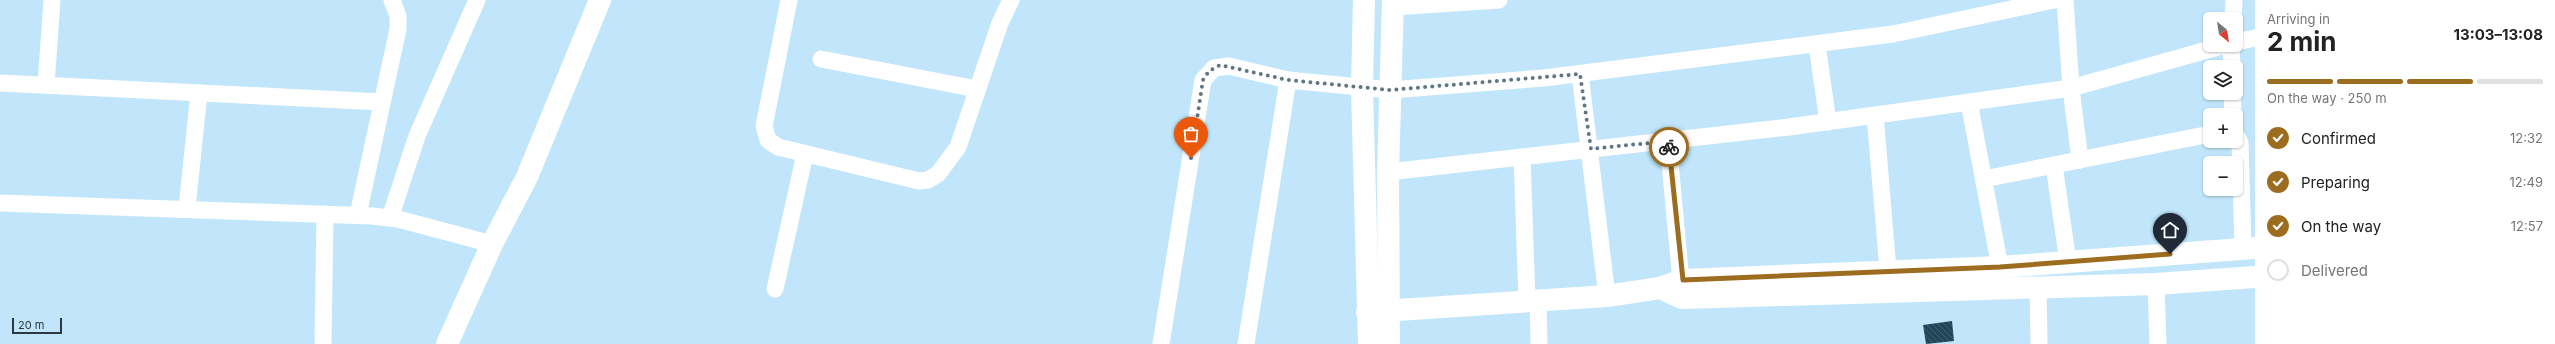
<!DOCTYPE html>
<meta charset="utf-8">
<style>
:root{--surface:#fff;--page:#f6f6f6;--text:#222;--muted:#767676;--line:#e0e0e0;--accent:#9c6c1f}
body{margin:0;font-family:Inter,sans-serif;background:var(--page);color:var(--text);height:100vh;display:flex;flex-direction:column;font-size:15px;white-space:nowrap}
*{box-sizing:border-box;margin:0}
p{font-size:13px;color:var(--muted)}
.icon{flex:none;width:22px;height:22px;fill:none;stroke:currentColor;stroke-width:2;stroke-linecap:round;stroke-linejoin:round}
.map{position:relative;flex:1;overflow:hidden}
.side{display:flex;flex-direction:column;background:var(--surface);width:300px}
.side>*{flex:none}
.needle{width:26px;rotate:150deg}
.fabs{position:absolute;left:2203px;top:12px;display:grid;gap:8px}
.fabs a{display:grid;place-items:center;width:40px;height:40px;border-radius:6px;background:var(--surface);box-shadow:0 1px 3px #0004;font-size:20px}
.scale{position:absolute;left:12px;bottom:10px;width:50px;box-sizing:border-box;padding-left:4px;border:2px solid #2b3941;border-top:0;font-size:11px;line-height:14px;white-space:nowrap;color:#2b3941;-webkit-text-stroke:3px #c1e6fb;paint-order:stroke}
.pin{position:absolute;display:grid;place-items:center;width:34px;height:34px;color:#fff;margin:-41px -17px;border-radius:50% 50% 50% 0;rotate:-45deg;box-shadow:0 0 4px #0007}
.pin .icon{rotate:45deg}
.courier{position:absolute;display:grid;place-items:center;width:40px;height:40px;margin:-20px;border:3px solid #9c6c1f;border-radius:50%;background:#fff;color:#222;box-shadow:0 1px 5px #0007}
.summary em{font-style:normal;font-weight:700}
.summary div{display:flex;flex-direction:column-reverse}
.summary{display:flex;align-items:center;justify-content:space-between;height:68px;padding:0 12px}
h1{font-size:26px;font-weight:700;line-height:30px}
.bar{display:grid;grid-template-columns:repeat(4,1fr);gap:6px 4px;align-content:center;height:48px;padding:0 12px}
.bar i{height:5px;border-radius:3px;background:var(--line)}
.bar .selected{background:var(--accent)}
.bar p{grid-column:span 4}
ol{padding:0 12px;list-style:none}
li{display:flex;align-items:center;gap:12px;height:44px}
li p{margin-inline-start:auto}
li .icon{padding:4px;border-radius:50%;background:var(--accent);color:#fff;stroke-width:4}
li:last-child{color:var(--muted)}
li i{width:22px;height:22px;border:2px solid var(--line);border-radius:50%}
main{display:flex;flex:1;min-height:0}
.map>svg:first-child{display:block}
</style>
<main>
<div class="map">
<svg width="2255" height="344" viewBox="0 0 2255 344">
<defs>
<pattern id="building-back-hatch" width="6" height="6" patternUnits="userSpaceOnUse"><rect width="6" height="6" fill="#214658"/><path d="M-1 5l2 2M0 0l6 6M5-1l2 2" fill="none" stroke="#415f6e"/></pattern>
</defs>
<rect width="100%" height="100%" fill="#c1e6fb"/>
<polygon fill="url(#building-back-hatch)" points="1952,321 1954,341 1926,344 1923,325"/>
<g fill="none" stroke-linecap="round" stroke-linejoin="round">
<g stroke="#fff" stroke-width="17">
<polyline points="789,0 764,126 768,140 778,147 919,181 928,180 938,174 958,147 1000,23 1011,0"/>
<polyline points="2065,0 2071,88 2080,160"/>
<polyline points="1393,7 1499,0"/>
<polyline points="2233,19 2234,0"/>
<polyline points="2236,42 2255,38"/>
<polyline points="1817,45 1828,122"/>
<polyline points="2231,45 2232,67"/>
<polyline points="821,59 977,89"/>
<polyline points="1580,74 1607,296"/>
<polyline points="0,83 382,102"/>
<polyline points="46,85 52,0"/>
<polyline points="2232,93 2233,115"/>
<polyline points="1969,102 2000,267"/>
<polyline points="1875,115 1888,270"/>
<polyline points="2236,135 2240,143 2243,249"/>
<polyline points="1668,141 1682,292"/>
<polyline points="1522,157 1527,302"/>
<polyline points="2054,165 2068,262"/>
<polyline points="1388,172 1789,127 2071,88 2225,45"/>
<polyline points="1984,179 2210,134"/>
<polyline points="0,203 372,216 398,219 492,244"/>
<polyline points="187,208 199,93"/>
<polyline points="358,215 398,29 398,16 392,0"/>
<polyline points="390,218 417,136 477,0"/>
<polyline points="2156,284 2158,344"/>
<polyline points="2038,287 2039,344"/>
<polyline points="775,289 805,154"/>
<polyline points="1538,301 1539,344"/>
<polyline points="323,344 325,214"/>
<polyline points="1161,344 1203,80 1214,68 1229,66 1288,80 1390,90 1544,78 1893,34 2054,0"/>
<polyline points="1246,344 1288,80"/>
</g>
<g stroke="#fff" stroke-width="22">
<polyline points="1364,0 1362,88 1369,344"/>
<polyline points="1660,288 1682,298 2156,284 2255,277"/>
<polyline points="1367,312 1607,296 1660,288 1683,280 2000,267 2255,248"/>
<polyline points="447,344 492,244 527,177 600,0"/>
<polyline points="1389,344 1388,172 1393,0"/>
</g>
</g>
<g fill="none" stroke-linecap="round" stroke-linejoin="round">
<polyline stroke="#607682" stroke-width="4" stroke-dasharray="0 7.2" points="1191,158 1203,80 1209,71 1220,65 1288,80 1390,90 1580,74 1591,149 1668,141 1669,147"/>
<polyline stroke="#9c6c1f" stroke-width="5" points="1669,147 1683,280 2000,267 2170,254"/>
</g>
</svg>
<div class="fabs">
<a><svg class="needle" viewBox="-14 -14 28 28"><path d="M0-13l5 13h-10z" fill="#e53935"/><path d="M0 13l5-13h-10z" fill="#767676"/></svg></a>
<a><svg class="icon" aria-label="layers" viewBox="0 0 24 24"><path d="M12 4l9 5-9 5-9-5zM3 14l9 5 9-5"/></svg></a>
<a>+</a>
<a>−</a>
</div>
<div class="scale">20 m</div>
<div class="pin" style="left:1191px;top:158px;background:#ea580c"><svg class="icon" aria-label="bag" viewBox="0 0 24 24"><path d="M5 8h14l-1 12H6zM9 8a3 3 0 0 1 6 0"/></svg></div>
<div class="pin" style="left:2170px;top:254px;background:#1f2937"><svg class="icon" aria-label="home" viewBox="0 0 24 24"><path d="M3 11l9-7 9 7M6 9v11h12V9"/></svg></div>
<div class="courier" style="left:1669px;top:147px"><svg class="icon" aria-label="bike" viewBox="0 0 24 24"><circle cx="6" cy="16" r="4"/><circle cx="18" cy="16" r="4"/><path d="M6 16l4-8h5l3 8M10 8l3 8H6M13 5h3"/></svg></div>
</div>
<section class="side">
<div class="summary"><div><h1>2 min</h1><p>Arriving in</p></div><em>13:03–13:08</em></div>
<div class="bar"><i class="selected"></i><i class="selected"></i><i class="selected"></i><i></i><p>On the way · 250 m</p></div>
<ol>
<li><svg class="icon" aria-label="check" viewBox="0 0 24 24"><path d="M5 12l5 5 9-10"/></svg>Confirmed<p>12:32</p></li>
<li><svg class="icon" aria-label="check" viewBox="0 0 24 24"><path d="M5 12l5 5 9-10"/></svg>Preparing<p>12:49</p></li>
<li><svg class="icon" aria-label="check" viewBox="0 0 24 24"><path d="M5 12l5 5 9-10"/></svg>On the way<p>12:57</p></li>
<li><i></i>Delivered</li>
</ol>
</section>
</main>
